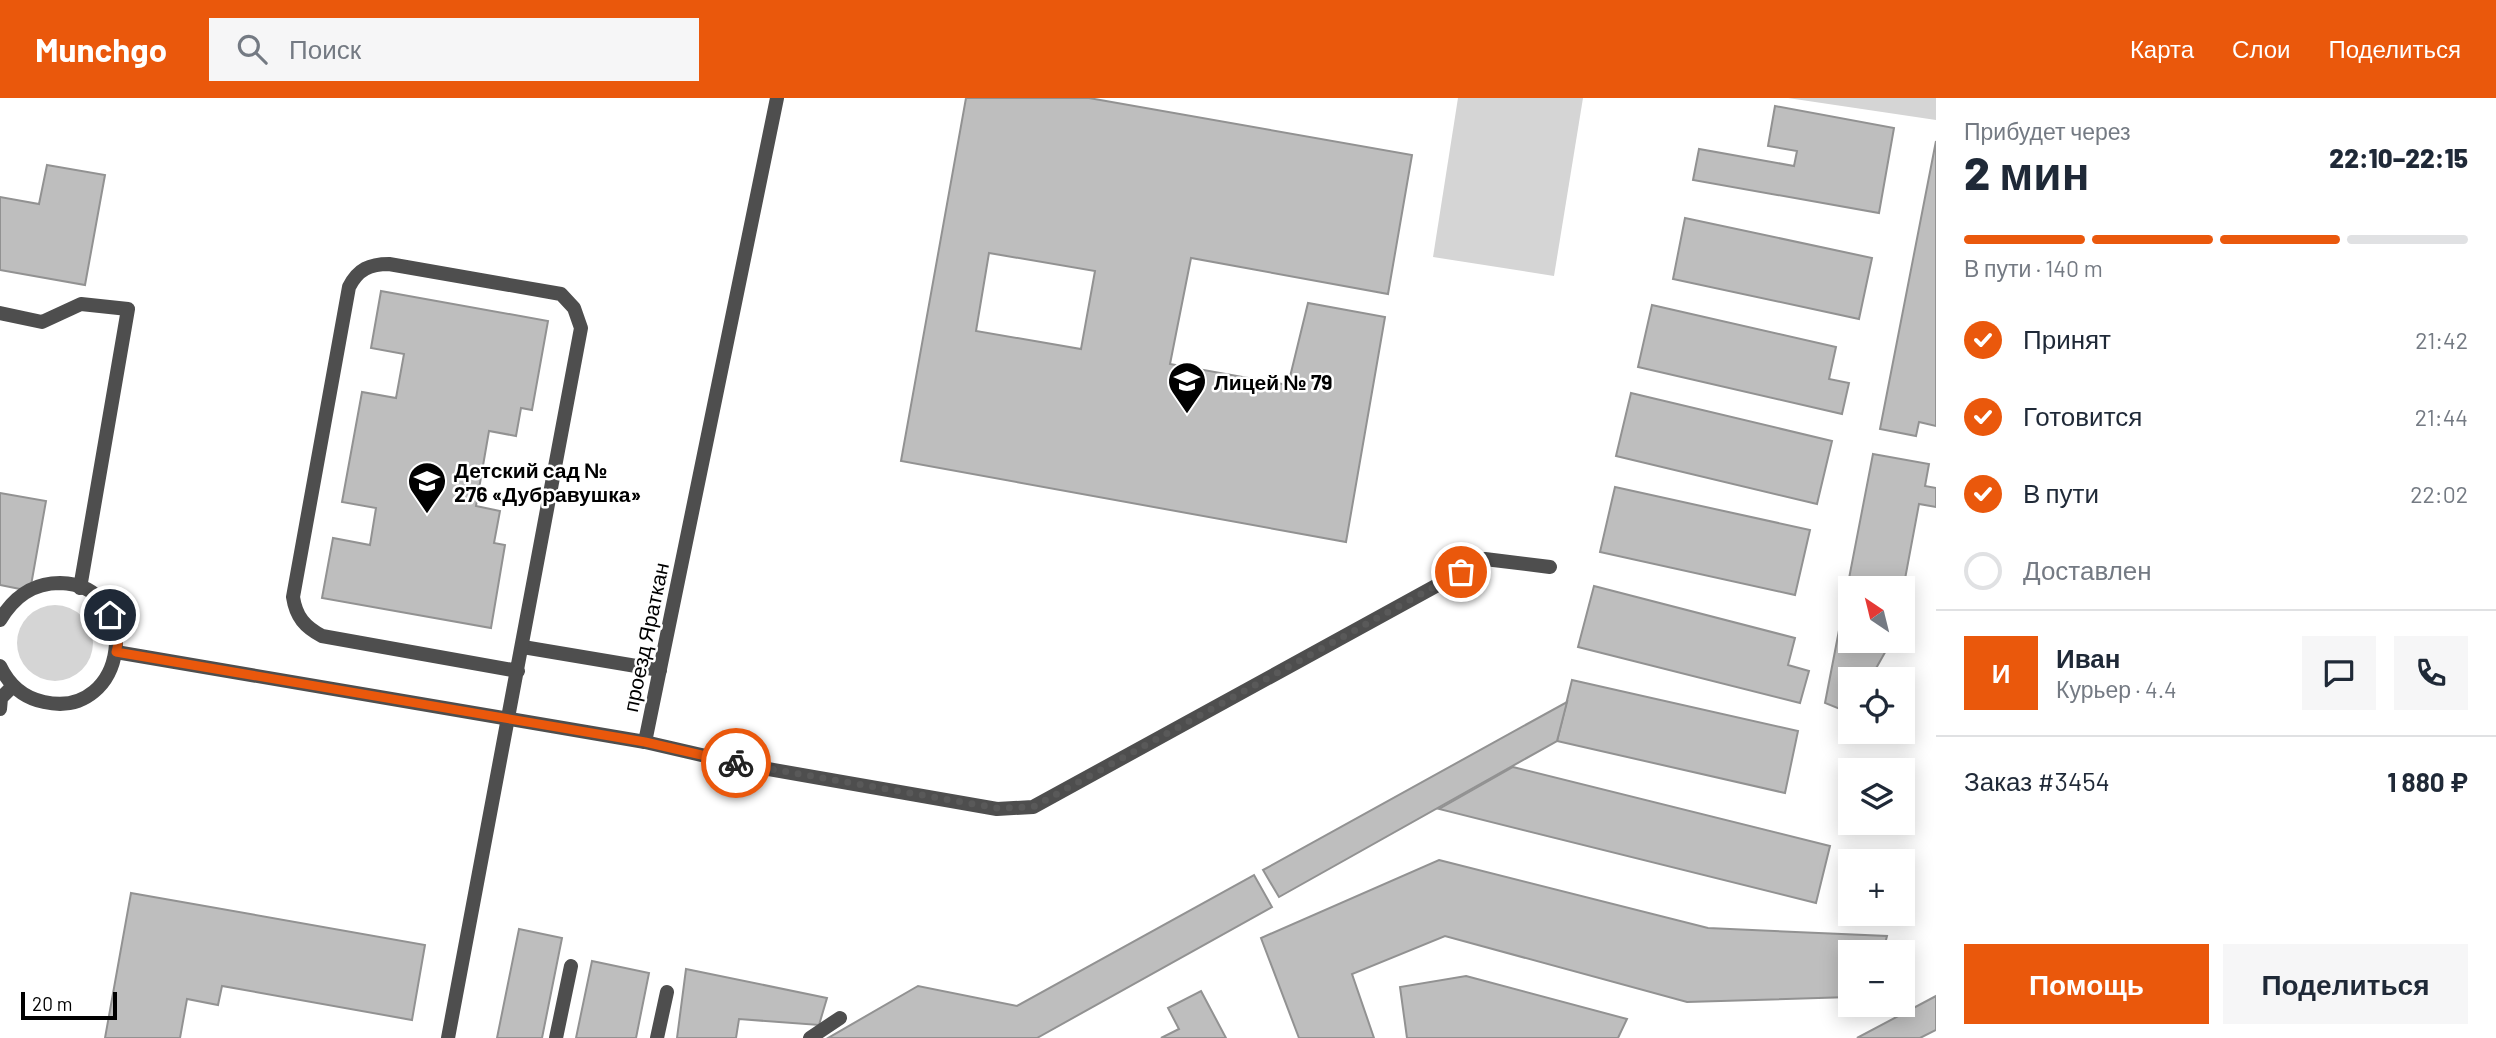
<!DOCTYPE html>
<html lang="ru">
<meta charset="utf-8">
<style>
:root{--surface:#fff;--page:#f6f6f7;--text:#1f2937;--muted:#747a83;--line:#e0e1e3;--accent:#ea580c}
body{margin:0;font-family:Barlow,sans-serif;background:var(--page);color:var(--text);height:100vh;display:flex;flex-direction:column;font-size:26px;white-space:nowrap}
*{box-sizing:border-box;margin:0}
p{font-size:23px;color:var(--muted)}
.icon{flex:none;width:38px;height:38px;fill:none;stroke:currentColor;stroke-width:2;stroke-linecap:round;stroke-linejoin:round}
.map{position:relative;flex:1;overflow:hidden}
.drawer{display:flex;flex-direction:column;background:var(--surface);width:560px}
.drawer>*{flex:none}
.needle{width:46px;rotate:325deg}
.tools{position:absolute;left:1838px;top:478px;display:grid;gap:14px}
.tools a{display:grid;place-items:center;width:77px;height:77px;border-radius:0px;background:var(--surface);box-shadow:0 4px 18px #0003;font-size:35px}
.scale{position:absolute;left:21px;bottom:18px;width:96px;box-sizing:border-box;padding-left:7px;border:4px solid #000;border-top:0;font-size:19px;line-height:24px;white-space:nowrap;color:#000;-webkit-text-stroke:5px #fff;paint-order:stroke}
.pin{position:absolute;display:grid;place-items:center;width:60px;height:60px;color:#fff;margin:-30px;border:4px solid #fff;border-radius:50%;box-shadow:0 2px 7px #0007}
.courier{position:absolute;display:grid;place-items:center;width:70px;height:70px;margin:-35px;border:5px solid #ea580c;border-radius:50%;background:#fff;color:#222;box-shadow:0 2px 9px #0007}
.head em{font-style:normal;font-weight:800}
.head div{display:flex;flex-direction:column-reverse}
.head{display:flex;align-items:center;justify-content:space-between;height:119px;padding:0 28px}
h1{font-size:46px;font-weight:800;line-height:52px}
.bar{display:grid;grid-template-columns:repeat(4,1fr);gap:10px 7px;align-content:center;height:84px;padding:0 28px}
.bar i{height:9px;border-radius:5px;background:var(--line)}
.bar .active{background:var(--accent)}
.bar p{grid-column:span 4}
.line{display:flex;align-items:center;gap:18px;padding:0 28px;border-top:2px solid var(--line)}
.line div{flex:1}
.round{display:grid;place-items:center;flex:none;width:74px;height:74px;border-radius:0px;background:var(--page)}
ol{padding:0 28px;list-style:none}
li{display:flex;align-items:center;gap:21px;height:77px}
li p{margin-inline-start:auto}
li .icon{padding:7px;border-radius:50%;background:var(--accent);color:#fff;stroke-width:4}
li:last-child{color:var(--muted)}
li i{width:38px;height:38px;border:4px solid var(--line);border-radius:50%}
.primary-button{display:flex;gap:14px;margin-top:auto;padding:14px 28px}
.primary-button a{flex:1;height:80px;border-radius:0px;background:var(--accent);color:#fff;font-size:28px;font-weight:800;line-height:80px;text-align:center}
.primary-button a+a{background:var(--page);color:var(--text)}
header{display:flex;align-items:center;gap:42px;box-sizing:border-box;height:98px;padding:0 35px;background:var(--accent);color:#fff}
header strong{font-size:33px}
nav{display:flex;gap:38px;margin-inline-start:auto;font-size:24px}
.search{width:490px;height:63px;background:var(--page);display:flex;align-items:center;gap:18px;box-sizing:border-box;padding:0 24px;border-radius:0px;color:var(--muted);font-size:26px}
main{display:flex;flex:1;min-height:0}
.map>svg:first-child{display:block}
</style>
<header>
<strong>Munchgo</strong>
<div class="search"><svg class="icon" aria-label="search" viewBox="0 0 24 24"><circle cx="10" cy="10" r="6"/><path d="M15 15l6 6"/></svg>Поиск</div>
<nav><a>Карта</a><a>Слои</a><a>Поделиться</a></nav>
</header>
<main>
<div class="map">
<svg width="1936" height="940" viewBox="0 0 1936 940">
<rect width="100%" height="100%" fill="#fff"/>
<g fill="#d5d5d5">
<polygon points="1458,0 1583,0 1554,178 1433,159"/>
<polygon points="1788,0 1936,0 1936,22"/>
<circle cx="55" cy="545" r="38"/>
</g>
<g fill="#bebebe" stroke="#929292" stroke-width="2" fill-rule="evenodd">
<path d="M966,0H1089L1412,57L1388,196L1191,160L1170,266L1288,287L1308,205L1385,219L1346,444L901,363ZM989,155L1095,173L1081,251L976,233Z"/>
<polygon points="1775,8 1894,30 1879,115 1693,82 1699,51 1794,68 1797,53 1768,48"/>
<polygon points="1936,43 1936,328 1919,324 1916,338 1880,331"/>
<polygon points="47,67 105,77 85,187 0,172 0,99 39,106"/>
<polygon points="1685,120 1872,160 1859,221 1673,181"/>
<polygon points="381,193 548,223 532,312 521,310 516,338 489,333 476,408 500,413 494,445 505,447 491,530 322,500 333,440 370,447 376,410 342,404 362,294 396,300 404,256 371,250"/>
<polygon points="1652,207 1836,249 1829,281 1849,285 1842,316 1638,269"/>
<polygon points="1631,295 1832,343 1817,406 1616,358"/>
<polygon points="1873,356 1929,366 1925,388 1936,390 1936,409 1919,406 1902,497 1902,490 1850,490 1850,542 1892,542 1870,581 1850,581 1850,615 1825,605"/>
<polygon points="1615,389 1810,432 1795,497 1600,454"/>
<polygon points="0,395 46,403 30,493 0,487"/>
<polygon points="1594,488 1795,540 1788,567 1809,573 1800,605 1578,549"/>
<polygon points="1572,582 1798,633 1785,695 1557,643"/>
<polygon points="1567,604 1557,643 1279,799 1263,772"/>
<polygon points="1513,669 1830,748 1816,805 1439,711"/>
<polygon points="1439,762 1708,830 1887,838 1883,854 1850,854 1850,899 1687,904 1445,838 1352,876 1374,940 1299,940 1261,840"/>
<polygon points="1254,777 1272,809 1037,940 828,940 918,888 1017,908"/>
<polygon points="131,795 425,847 412,922 222,888 218,907 187,901 180,940 105,940"/>
<polygon points="519,831 562,840 542,940 497,940"/>
<polygon points="592,863 649,875 636,940 576,940"/>
<polygon points="686,871 827,900 819,927 739,921 736,940 677,940"/>
<polygon points="1466,878 1627,921 1618,940 1407,940 1400,889"/>
<polygon points="1201,893 1226,940 1161,940 1179,931 1168,910"/>
<polygon points="1936,898 1936,932 1920,940 1857,940"/>
</g>
<g fill="none" stroke-linecap="round" stroke-linejoin="round">
<g stroke="#4e4e4e" stroke-width="14">
<polyline points="0,215 42,224 81,206 128,211 80,490"/>
<polyline points="523,549 660,572"/>
<polyline points="645,644 745,667 997,711 1033,709 1485,461 1550,469"/>
<path d="M448,940L581,230L574,210L561,196L389,166C370,166 358,171 349,189L293,499C296,519 305,529 322,538L518,573"/>
<polyline points="556,940 571,868"/>
<polyline points="657,940 667,894"/>
<polyline points="810,940 840,920"/>
</g>
<g stroke="#4e4e4e" stroke-width="14">
<path d="M0,522C14,499 32,485 60,485C145,487 128,623 44,604C24,600 9,587 0,568"/>
<polyline points="116,554 645,644 777,0"/>
<polyline points="0,611 1,600 13,588"/>
</g>
</g>
<g fill="none" stroke-linecap="round" stroke-linejoin="round">
<polyline stroke="#595959" stroke-width="7" stroke-dasharray="0 12.6" points="736,665 997,710 1033,709 1461,474"/>
<polyline stroke="#ea580c" stroke-width="9" points="110,517 118,546 116,554 645,644 736,665"/>
</g>
<defs>
<symbol id="school-pin" viewBox="-11 -11 22 30"><path d="M0 17L-7.5 6A9.5 9.5 0 1 1 7.5 6Z" fill="#000" stroke="#fff"/><path d="M0-5L7-2L0 1L-7-2ZM-4 1L0 2.5L4 1V4Q0 6-4 4Z" fill="#fff"/></symbol>
</defs>
<g fill-rule="evenodd">
<use href="#school-pin" x="1165" y="261" width="44" height="60"/>
<use href="#school-pin" x="405" y="361" width="44" height="60"/>
</g>
<g text-anchor="middle" dominant-baseline="central" stroke-width="5" stroke-linejoin="round" paint-order="stroke">
<g font-size="21" font-weight="bold" fill="#000" stroke="#fff" text-anchor="start">
<text x="1214" y="283">Лицей № 79</text>
<text x="454" y="371">Детский сад №<tspan x="454" dy="24">276 «Дубравушка»</tspan></text>
</g>
<g font-size="21" fill="#000" stroke="#fff">
<text transform="translate(645 539) rotate(-78)">проезд Яраткан</text>
</g>
</g>
</svg>
<div class="tools">
<a><svg class="needle" viewBox="-14 -14 28 28"><path d="M0-13l5 13h-10z" fill="#e53935"/><path d="M0 13l5-13h-10z" fill="#747a83"/></svg></a>
<a><svg class="icon" aria-label="locate" viewBox="0 0 24 24"><circle cx="12" cy="12" r="6"/><path d="M12 2v4M12 18v4M2 12h4M18 12h4"/></svg></a>
<a><svg class="icon" aria-label="layers" viewBox="0 0 24 24"><path d="M12 4l9 5-9 5-9-5zM3 14l9 5 9-5"/></svg></a>
<a>+</a>
<a>−</a>
</div>
<div class="scale">20 m</div>
<div class="pin" style="left:1461px;top:474px;background:#ea580c"><svg class="icon" aria-label="bag" viewBox="0 0 24 24"><path d="M5 8h14l-1 12H6zM9 8a3 3 0 0 1 6 0"/></svg></div>
<div class="pin" style="left:110px;top:517px;background:#1f2937"><svg class="icon" aria-label="home" viewBox="0 0 24 24"><path d="M3 11l9-7 9 7M6 9v11h12V9"/></svg></div>
<div class="courier" style="left:736px;top:665px"><svg class="icon" aria-label="bike" viewBox="0 0 24 24"><circle cx="6" cy="16" r="4"/><circle cx="18" cy="16" r="4"/><path d="M6 16l4-8h5l3 8M10 8l3 8H6M13 5h3"/></svg></div>
</div>
<section class="drawer">
<div class="head"><div><h1>2 мин</h1><p>Прибудет через</p></div><em>22:10–22:15</em></div>
<div class="bar"><i class="active"></i><i class="active"></i><i class="active"></i><i></i><p>В пути · 140 m</p></div>
<ol>
<li><svg class="icon" aria-label="check" viewBox="0 0 24 24"><path d="M5 12l5 5 9-10"/></svg>Принят<p>21:42</p></li>
<li><svg class="icon" aria-label="check" viewBox="0 0 24 24"><path d="M5 12l5 5 9-10"/></svg>Готовится<p>21:44</p></li>
<li><svg class="icon" aria-label="check" viewBox="0 0 24 24"><path d="M5 12l5 5 9-10"/></svg>В пути<p>22:02</p></li>
<li><i></i>Доставлен</li>
</ol>
<div class="line" style="height:126px"><b class="round" style="background:var(--accent);color:#fff">И</b><div><b>Иван</b><p>Курьер · 4.4</p></div><a class="round"><svg class="icon" aria-label="chat" viewBox="0 0 24 24"><path d="M4 5h16v11H9l-5 4z"/></svg></a><a class="round"><svg class="icon" aria-label="phone" viewBox="0 0 24 24"><path d="M5 4h4l2 5-3 2q2 4 5 5l2-3 5 2v4C11 20 4 13 5 4z"/></svg></a></div>
<div class="line" style="height:91px"><div>Заказ #3454</div><b>1 880 ₽</b></div>
<div class="primary-button"><a>Помощь</a><a>Поделиться</a></div>
</section>
</main>
